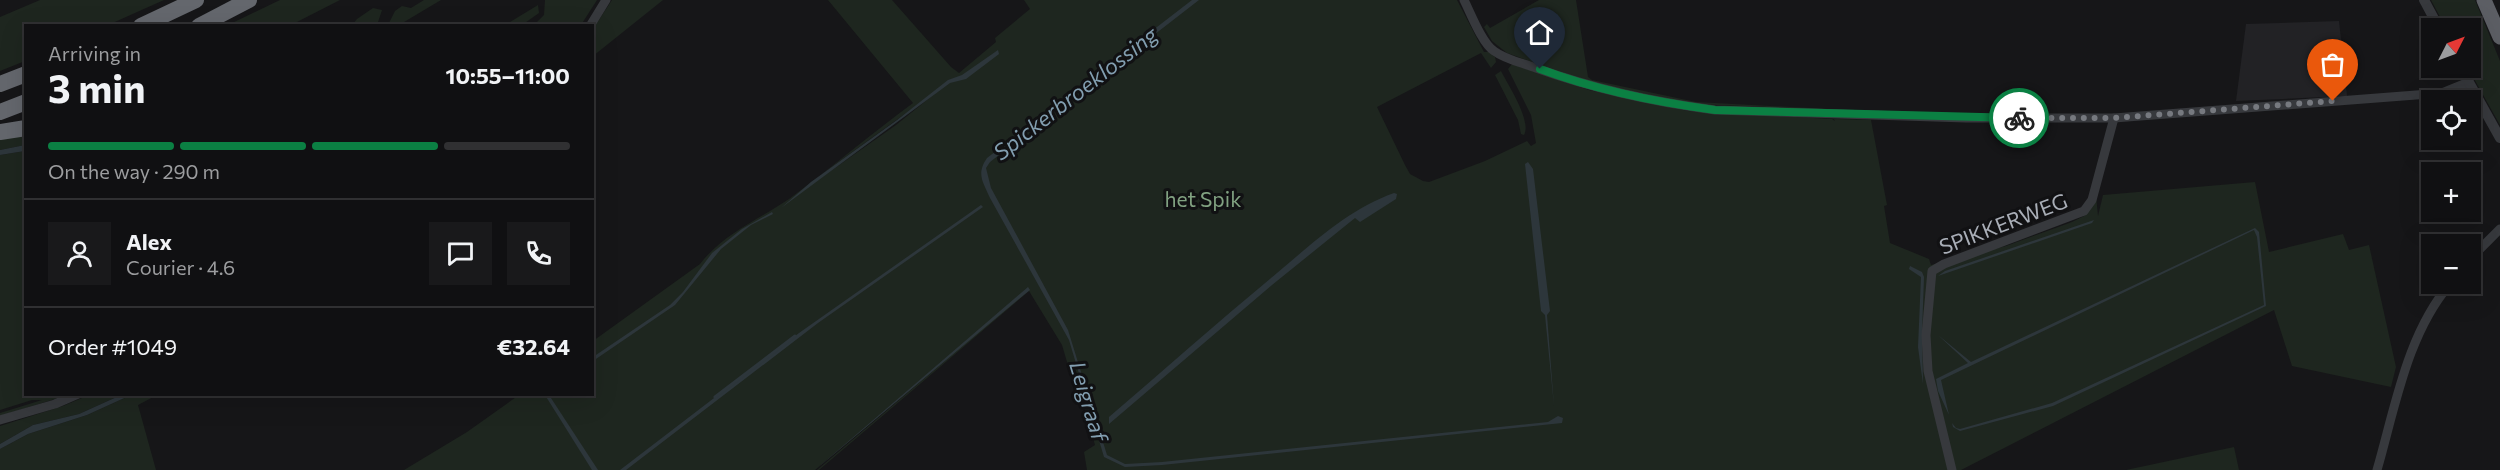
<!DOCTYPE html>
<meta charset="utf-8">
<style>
:root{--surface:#101012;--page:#19191b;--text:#f1f3f6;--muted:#9c9d9f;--line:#303032;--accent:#0b8043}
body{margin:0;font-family:Commissioner,sans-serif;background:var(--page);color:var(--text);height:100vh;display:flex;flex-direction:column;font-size:22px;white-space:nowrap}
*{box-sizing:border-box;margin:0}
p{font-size:20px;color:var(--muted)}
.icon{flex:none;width:33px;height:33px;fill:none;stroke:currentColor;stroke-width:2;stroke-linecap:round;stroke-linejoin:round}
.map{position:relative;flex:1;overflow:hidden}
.sheet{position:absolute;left:24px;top:24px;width:570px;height:372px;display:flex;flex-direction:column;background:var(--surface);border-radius:0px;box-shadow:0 6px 24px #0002,0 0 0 2px var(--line)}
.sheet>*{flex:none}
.needle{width:39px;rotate:48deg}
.tools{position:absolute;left:2421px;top:18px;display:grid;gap:12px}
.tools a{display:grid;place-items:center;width:60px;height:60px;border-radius:0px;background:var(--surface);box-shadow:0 6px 24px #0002,0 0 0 2px var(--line);font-size:30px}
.pin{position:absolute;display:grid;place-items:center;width:51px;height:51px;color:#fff;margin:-62px -26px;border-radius:50% 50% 50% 0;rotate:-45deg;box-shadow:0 0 6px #0007}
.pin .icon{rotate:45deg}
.courier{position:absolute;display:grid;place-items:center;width:60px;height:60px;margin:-30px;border:4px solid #0b8043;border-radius:50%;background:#fff;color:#222;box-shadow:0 2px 8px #0007}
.head em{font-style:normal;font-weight:700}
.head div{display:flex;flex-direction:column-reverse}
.head{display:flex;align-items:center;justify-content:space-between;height:102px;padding:0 24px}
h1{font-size:39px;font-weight:700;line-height:45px}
.bar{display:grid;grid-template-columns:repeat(4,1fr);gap:9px 6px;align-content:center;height:72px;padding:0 24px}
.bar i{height:8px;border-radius:4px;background:var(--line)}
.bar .selected{background:var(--accent)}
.bar p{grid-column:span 4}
.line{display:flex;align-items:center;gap:15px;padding:0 24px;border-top:2px solid var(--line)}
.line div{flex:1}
.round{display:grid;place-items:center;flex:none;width:63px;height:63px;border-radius:0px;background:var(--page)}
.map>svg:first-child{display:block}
</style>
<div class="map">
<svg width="2500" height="470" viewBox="0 0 2500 470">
<rect width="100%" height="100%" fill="#161618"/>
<polygon fill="#222225" points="2339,21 2347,96 2236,101 2246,24"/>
<g fill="#1e261f" fill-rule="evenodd">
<polygon points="40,0 164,0 108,25 26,26 25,61 0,71 0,17"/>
<polygon points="280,0 340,0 291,25 228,25"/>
<polygon points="424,0 441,0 399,25 388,25 395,11 402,6 411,8"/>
<polygon points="545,0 597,0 581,25 534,25 544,15"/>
<polygon points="612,0 663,0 593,56 593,29"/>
<path d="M828,0H892L951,67L959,73L996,42L995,38L1030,9L1024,0H1457L1484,52H1489L1495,57L1496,62L1491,68L1481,53L1377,107L1405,165L1410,174L1423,181L1429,182L1485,161L1527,141L1531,146L1536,143L1531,115L1508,69L1512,64L1589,90L1688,111L1832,119L1835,121L1834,119L1871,120L1887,205L1884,206L1890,243L1929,259L1931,265L2006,246L2072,222L2084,216L2096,195L2098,216L2103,195L2255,182L2269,252L2343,234L2349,250L2369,245L2396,367L2391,387L2292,366L2274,310L1961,470H1087L1084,452L1095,445L1079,389H1075L1062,345L1029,291L819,470H817L972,338L815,470H404L467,432L519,395L592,394L593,341L700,264C723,234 758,220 789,199C831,168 871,134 913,103ZM953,79L896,125L798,194L811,182ZM1081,380L1086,386L1098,427L1101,428L1098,429L1102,440L1099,441Z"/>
<polygon points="1539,0 1576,0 1588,77 1592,80 1696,102 1868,111 1691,104 1586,81 1507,53 1492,41 1484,27 1487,24 1490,28"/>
<polygon points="2431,0 2475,0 2500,61 2500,125 2468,68 2470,68 2470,28 2446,28"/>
<polygon points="538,5 539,13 522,25 505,25"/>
<polygon points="373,8 382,10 377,25 352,25 357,19"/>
<path d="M1501,71C1508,85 1532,121 1524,135L1521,134L1518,120L1495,75Z"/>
<polygon points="25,132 25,145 0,150 0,137"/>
<polygon points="25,151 26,394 68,395 0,416 0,413 42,400 32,400 0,410 0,155"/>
<polygon points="89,395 121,395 79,414 33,425 0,444 0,426 63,406"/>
<polygon points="131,395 157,395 138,405 156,470 0,470 0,449 28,434 87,415"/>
<polygon points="2234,447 2239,470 2126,470"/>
</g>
<g fill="#2d363b">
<path d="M1192,0H1199L990,162L986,168L991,188L1068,330L1098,427L1102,428L1099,429L1107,455L1125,464L1162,462L1548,422L1558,416L1563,418L1562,423L1162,465L1125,467L1104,457L1069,340L990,198C983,182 976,174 987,158Z"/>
<polygon points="998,50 999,54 966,79 950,83 781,208 811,182 897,120 948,80 962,75"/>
<polygon points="25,145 25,151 0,155 0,150"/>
<polygon points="1528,162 1533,169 1550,311 1547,315 1554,406 1545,315 1541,311 1525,164"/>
<path d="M1394,193L1397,194L1396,199L1360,222L1355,218L1272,285L1109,424V417C1165,369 1220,320 1277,273C1314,242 1349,209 1394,193Z"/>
<polygon points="981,205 983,207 818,323 626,470 620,470 799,333"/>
<polygon points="772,212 773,214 751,225 721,249 675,305 593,361 593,357 670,305 683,292 712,253 742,229"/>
<polygon points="2094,220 2092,223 1938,276 1945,271"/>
<polygon points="2255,228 2259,232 2266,306 2053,406 1960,431 1953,427 1952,423 1956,428 1960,429 2052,403 2264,305 2257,237 2254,230 1941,380 1949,415 1938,391 1936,379 1968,363 1938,335 1971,362"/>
<polygon points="1910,266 1922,272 1924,277 1922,333 1923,384 1918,347 1921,277 1909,269"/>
<polygon points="1028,287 1030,290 1025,294 815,470"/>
<polygon points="121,395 131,395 87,415 28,434 0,449 0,444 33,425 79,414"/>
<polygon points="545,395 549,395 598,470 592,470"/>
</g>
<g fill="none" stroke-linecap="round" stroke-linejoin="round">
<polyline stroke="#2d363b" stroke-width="3" points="715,397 795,336"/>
<g stroke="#37393d" stroke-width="9">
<path d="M1464,0C1471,14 1482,43 1494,51C1506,60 1523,63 1536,68C1594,89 1654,102 1715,110L1966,118H2114L2442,93L2469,82"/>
<polyline points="590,26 606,0"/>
<polyline points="2470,259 2500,229"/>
<polyline points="0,420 55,404 78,394"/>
<polyline points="1952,470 1928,371 1926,335 1932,271 1944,264 2084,211 2092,200 2114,118"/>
<path d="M2377,470C2395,408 2407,334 2450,284"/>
</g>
<g stroke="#37393d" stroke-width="10">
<polyline points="2424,0 2439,28"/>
<polyline points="2461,68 2500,138"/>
</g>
<polyline stroke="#5c5e64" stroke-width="15" points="2484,0 2500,37"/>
<g stroke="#64676d" stroke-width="16">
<polyline points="141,26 196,0"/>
<polyline points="199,26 249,0"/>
<polyline points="0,84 26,74"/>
<polyline points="0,112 26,102"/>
<polyline points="0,132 26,128"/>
</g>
</g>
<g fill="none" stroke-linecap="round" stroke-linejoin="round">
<polyline stroke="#76797f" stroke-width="6" stroke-dasharray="0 10.8" points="2019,118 2114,118 2333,101"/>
<path stroke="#0b8043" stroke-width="8" d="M1540,69C1596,90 1655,102 1715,110L2019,118"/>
</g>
<g text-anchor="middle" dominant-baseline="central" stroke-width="6" stroke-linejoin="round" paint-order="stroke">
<g font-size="21" fill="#81a181" stroke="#111113">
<text x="1203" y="198">het Spik</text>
</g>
<g font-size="21" fill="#a9aeb7" stroke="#111113">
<text transform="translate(2003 223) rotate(-21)">SPIKKERWEG</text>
</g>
<g font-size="22" font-style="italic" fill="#829eb0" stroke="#111113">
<text transform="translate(1075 93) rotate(-38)">Spickerbroeklossing</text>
<text transform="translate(1089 401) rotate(73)">Leigraaf</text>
</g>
</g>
</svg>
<div class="tools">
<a><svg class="needle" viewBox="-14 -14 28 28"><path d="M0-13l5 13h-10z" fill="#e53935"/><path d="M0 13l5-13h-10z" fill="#9c9d9f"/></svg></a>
<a><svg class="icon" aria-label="locate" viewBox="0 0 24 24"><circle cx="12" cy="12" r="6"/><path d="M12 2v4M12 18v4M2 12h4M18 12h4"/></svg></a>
<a>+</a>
<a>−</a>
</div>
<div class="pin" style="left:2333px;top:101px;background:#ea580c"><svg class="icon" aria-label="bag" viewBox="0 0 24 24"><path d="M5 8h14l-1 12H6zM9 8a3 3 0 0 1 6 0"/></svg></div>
<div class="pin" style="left:1540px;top:69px;background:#1f2937"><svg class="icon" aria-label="home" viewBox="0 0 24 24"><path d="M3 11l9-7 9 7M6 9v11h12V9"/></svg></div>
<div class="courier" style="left:2019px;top:118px"><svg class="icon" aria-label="bike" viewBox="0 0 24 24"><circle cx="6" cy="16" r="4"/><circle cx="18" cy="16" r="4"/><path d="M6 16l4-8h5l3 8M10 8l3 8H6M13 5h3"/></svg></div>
<section class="sheet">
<div class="head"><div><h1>3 min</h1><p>Arriving in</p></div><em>10:55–11:00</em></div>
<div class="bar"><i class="selected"></i><i class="selected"></i><i class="selected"></i><i></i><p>On the way · 290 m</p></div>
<div class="line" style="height:108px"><a class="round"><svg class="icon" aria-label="person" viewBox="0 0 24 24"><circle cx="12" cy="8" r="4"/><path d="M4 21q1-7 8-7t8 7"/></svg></a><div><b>Alex</b><p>Courier · 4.6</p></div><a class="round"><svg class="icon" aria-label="chat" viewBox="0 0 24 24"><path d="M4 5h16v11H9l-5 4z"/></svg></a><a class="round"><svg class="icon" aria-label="phone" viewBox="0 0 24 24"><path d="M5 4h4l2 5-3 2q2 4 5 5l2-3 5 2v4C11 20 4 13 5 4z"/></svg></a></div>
<div class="line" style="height:78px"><div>Order #1049</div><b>€32.64</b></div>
</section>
</div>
